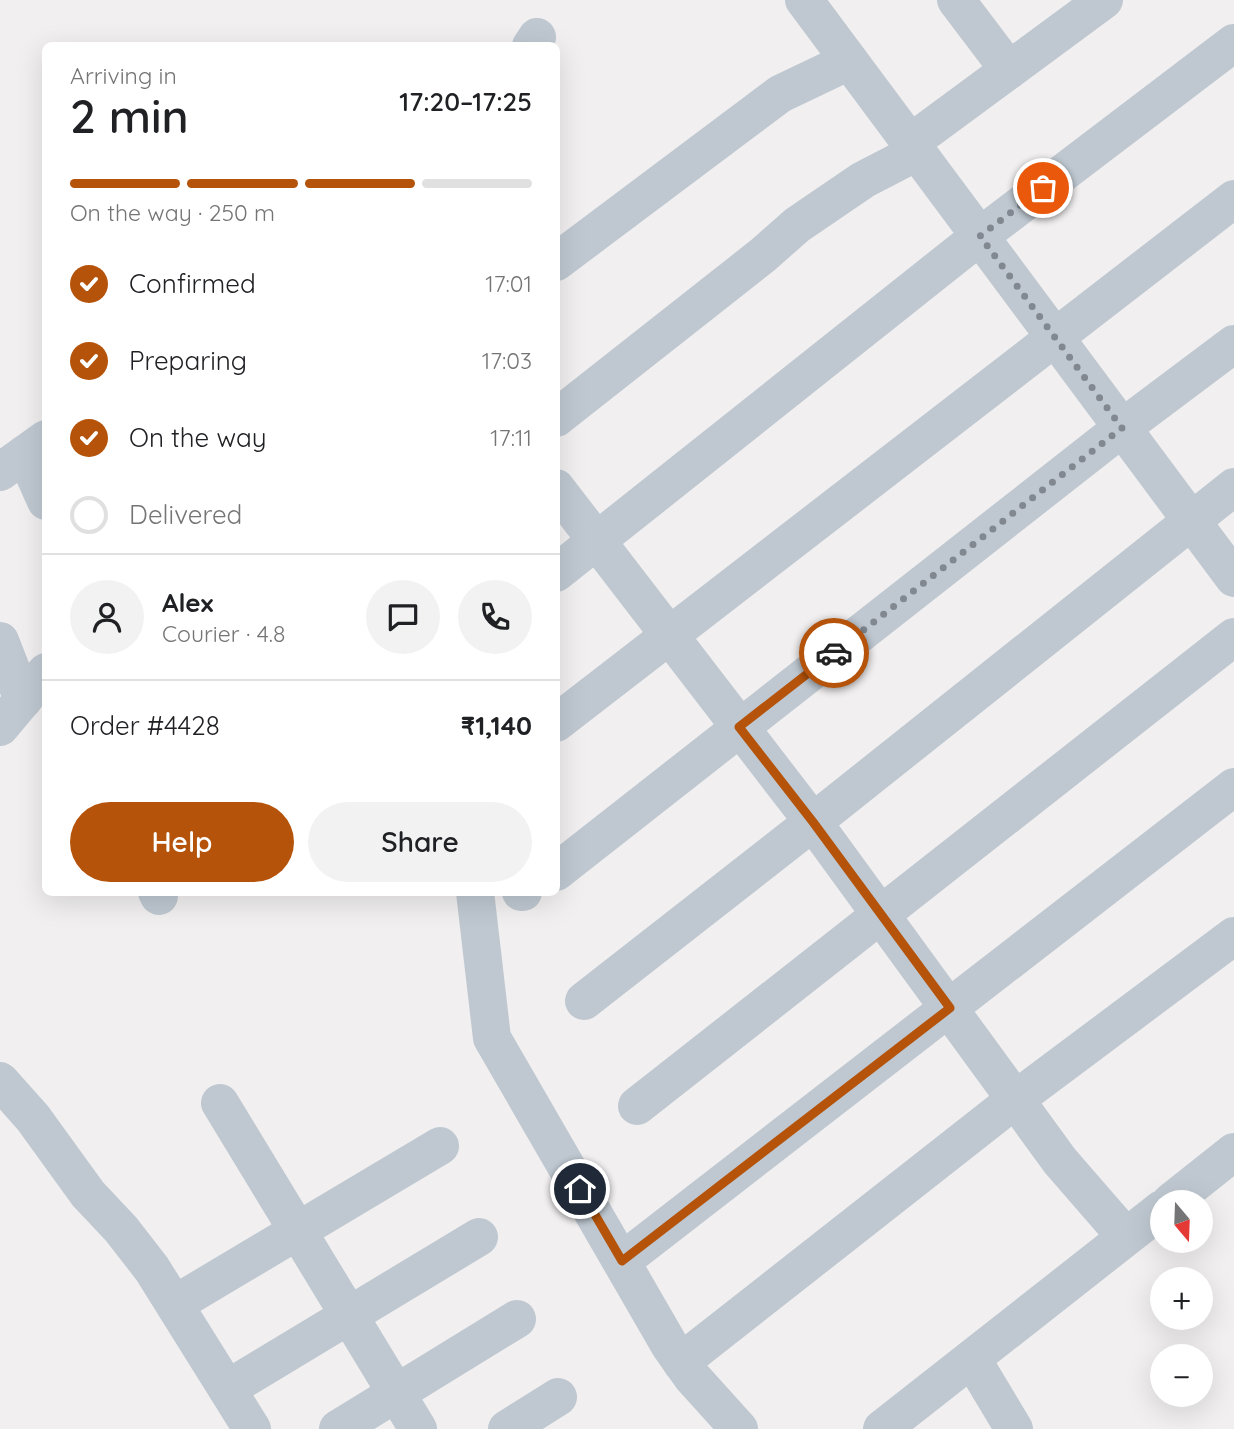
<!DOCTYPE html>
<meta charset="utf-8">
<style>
:root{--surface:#fff;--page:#f2f2f2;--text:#202124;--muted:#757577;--line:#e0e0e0;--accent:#b45309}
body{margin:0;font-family:Quicksand,sans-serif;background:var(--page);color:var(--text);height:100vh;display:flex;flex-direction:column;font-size:26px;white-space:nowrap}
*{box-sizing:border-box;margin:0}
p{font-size:23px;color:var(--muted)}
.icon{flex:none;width:38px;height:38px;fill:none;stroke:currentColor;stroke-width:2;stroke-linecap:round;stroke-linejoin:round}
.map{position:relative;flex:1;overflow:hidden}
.side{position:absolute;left:42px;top:42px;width:518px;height:854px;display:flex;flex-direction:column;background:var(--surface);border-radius:10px;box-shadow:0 7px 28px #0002}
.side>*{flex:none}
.needle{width:46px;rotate:161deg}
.controls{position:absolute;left:1150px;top:1190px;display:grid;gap:14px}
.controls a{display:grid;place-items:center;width:63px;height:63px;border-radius:50%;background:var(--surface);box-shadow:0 7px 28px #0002;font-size:35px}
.pin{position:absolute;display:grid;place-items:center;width:60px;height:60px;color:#fff;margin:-30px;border:4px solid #fff;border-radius:50%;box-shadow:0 2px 7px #0007}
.courier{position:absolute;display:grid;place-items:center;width:70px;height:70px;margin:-35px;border:5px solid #b45309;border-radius:50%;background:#fff;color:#222;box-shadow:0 2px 9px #0007}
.summary em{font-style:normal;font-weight:600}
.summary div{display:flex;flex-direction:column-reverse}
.summary{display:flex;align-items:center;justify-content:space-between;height:119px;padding:0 28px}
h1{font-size:46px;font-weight:600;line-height:52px}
.bar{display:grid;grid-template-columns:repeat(4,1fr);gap:10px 7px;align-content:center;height:84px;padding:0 28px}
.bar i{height:9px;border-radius:5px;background:var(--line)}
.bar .current{background:var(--accent)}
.bar p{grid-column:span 4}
.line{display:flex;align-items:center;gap:18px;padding:0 28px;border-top:2px solid var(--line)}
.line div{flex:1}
.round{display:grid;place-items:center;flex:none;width:74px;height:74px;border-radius:37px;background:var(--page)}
ol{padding:0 28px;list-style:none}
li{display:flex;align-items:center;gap:21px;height:77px}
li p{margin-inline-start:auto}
li .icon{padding:7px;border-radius:50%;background:var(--accent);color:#fff;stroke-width:4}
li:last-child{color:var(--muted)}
li i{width:38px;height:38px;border:4px solid var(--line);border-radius:50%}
.primary-button{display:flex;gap:14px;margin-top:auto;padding:14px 28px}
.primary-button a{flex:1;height:80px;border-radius:42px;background:var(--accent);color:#fff;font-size:28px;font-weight:600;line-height:80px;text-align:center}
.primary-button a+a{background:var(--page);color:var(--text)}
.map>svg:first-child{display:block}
</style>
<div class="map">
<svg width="1234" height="1429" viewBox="0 0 1234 1429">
<rect width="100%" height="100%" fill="#f1efef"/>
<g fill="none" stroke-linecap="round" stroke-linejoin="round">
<g stroke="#bfc8d1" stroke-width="38">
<polyline points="804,0 1234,578"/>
<polyline points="956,0 1009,70"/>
<polyline points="531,46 537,37"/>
<polyline points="910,143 1104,0"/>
<polyline points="556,262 780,94 849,61"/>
<polyline points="556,418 763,255 797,225 863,180 917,152"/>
<polyline points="25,454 46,501"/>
<polyline points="0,472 46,439"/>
<polyline points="556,488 813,822 1060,1161 1126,1237"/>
<polyline points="556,573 980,236 1234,43"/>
<polyline points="0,641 23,700"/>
<polyline points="556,723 1234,199"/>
<polyline points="0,727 46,672"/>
<polyline points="556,872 1122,428 1234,344"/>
<polyline points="157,892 159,896"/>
<polyline points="475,892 492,1038 670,1346 692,1377 739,1429"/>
<polyline points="521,892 523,892"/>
<polyline points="584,1001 813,822 1234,487"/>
<polyline points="0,1081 33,1118 88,1194 121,1229 152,1269 252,1429"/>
<polyline points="220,1103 418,1429"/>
<polyline points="637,1106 1234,637"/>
<polyline points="1171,1202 1234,1152"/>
<polyline points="622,1261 1234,787"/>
<polyline points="175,1304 440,1146"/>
<polyline points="972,1359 1014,1429"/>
<polyline points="681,1362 1016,1099 1234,936"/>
<polyline points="227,1389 479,1237"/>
<polyline points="338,1429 517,1319"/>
<polyline points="507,1429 558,1397"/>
<polyline points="882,1429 1162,1209"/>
</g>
</g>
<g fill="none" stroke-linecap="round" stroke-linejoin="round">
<polyline stroke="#828890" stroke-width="7" stroke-dasharray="0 12.6" points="834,653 1122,428 980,236 1043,188"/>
<polyline stroke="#b45309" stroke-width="9" points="580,1189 622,1261 950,1008 813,822 739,727 834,653"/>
</g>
</svg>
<div class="controls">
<a><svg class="needle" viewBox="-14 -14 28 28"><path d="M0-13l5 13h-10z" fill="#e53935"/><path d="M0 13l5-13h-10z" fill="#757577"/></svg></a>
<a>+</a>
<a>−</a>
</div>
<div class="pin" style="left:1043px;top:188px;background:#ea580c"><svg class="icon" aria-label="bag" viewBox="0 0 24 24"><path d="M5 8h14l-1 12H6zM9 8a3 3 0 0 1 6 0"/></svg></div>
<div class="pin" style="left:580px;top:1189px;background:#1f2937"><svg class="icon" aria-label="home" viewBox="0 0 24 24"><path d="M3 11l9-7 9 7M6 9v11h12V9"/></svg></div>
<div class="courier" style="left:834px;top:653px"><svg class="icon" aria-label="car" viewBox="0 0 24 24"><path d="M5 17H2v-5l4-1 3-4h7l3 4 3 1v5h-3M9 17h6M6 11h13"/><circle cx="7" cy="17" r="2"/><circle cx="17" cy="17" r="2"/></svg></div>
<section class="side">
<div class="summary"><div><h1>2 min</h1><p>Arriving in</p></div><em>17:20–17:25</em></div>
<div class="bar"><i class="current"></i><i class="current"></i><i class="current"></i><i></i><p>On the way · 250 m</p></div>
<ol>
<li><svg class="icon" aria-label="check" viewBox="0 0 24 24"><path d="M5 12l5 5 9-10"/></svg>Confirmed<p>17:01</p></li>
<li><svg class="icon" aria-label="check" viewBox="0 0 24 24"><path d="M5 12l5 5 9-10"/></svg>Preparing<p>17:03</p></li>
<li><svg class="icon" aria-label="check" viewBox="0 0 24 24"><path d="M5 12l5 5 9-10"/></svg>On the way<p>17:11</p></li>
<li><i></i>Delivered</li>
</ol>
<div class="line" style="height:126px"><a class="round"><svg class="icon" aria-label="person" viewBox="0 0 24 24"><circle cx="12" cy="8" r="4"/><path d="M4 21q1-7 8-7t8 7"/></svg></a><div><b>Alex</b><p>Courier · 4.8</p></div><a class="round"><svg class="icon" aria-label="chat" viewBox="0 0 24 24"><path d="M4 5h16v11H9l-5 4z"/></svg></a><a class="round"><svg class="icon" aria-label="phone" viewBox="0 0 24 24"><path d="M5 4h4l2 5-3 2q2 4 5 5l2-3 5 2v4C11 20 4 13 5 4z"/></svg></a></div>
<div class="line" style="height:91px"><div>Order #4428</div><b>₹1,140</b></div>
<div class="primary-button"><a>Help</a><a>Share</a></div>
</section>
</div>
